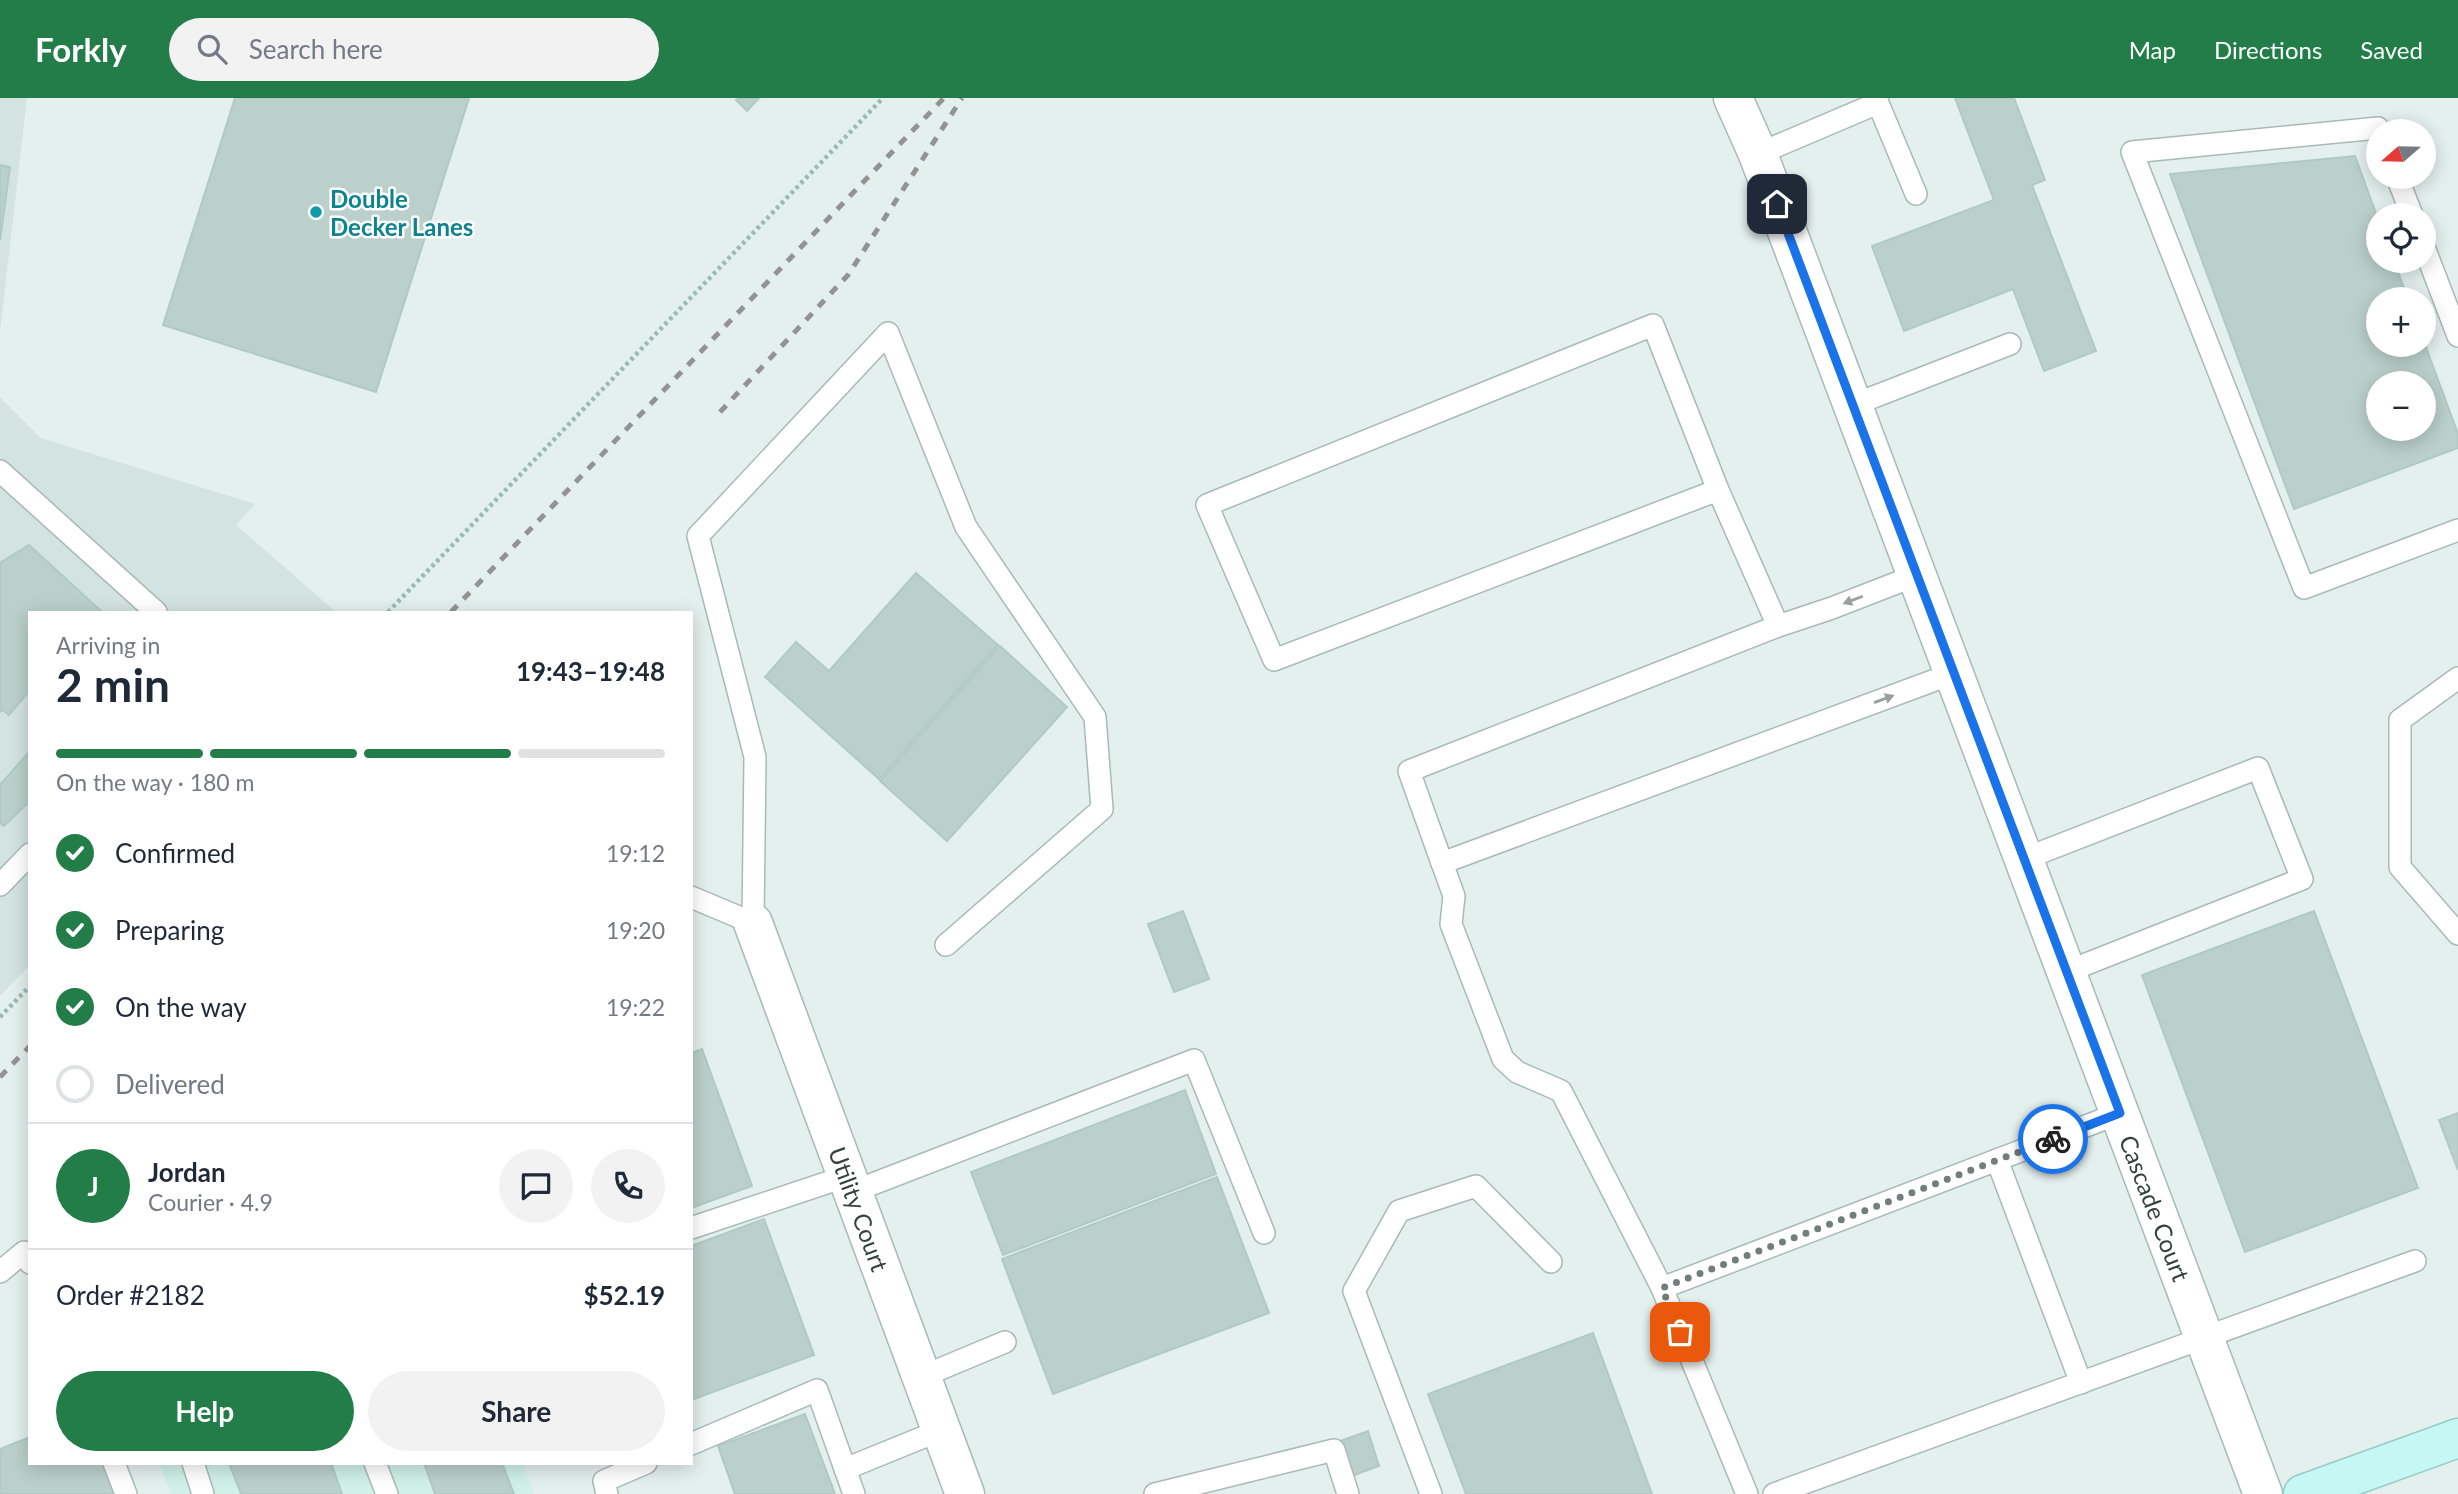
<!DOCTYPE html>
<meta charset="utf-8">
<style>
:root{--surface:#fff;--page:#f2f2f3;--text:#1f2937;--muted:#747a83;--line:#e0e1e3;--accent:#237d49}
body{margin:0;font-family:Lato,sans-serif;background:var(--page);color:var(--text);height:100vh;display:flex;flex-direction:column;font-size:26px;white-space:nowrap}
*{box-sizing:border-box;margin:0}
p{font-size:23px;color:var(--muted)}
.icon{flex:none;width:38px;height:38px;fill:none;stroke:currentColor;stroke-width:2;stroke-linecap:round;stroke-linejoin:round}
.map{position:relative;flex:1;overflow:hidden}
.drawer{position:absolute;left:28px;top:513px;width:665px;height:854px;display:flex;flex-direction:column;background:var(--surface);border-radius:0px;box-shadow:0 4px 18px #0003}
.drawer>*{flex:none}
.needle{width:46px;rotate:250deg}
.tools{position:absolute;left:2366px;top:21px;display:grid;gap:14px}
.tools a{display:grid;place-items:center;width:70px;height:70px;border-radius:50%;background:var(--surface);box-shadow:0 4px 18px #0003;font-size:35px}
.pin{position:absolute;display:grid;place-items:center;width:60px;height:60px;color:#fff;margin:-30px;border-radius:14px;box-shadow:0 4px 10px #0006}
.courier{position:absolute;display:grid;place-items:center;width:70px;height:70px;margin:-35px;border:5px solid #1a73e8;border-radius:50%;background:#fff;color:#222;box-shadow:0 2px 9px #0007}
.summary em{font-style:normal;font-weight:700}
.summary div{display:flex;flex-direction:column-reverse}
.summary{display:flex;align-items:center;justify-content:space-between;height:119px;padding:0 28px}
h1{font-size:46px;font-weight:700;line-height:52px}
.bar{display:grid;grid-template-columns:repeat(4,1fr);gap:10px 7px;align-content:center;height:84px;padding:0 28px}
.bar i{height:9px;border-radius:5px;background:var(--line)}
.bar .on{background:var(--accent)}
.bar p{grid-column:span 4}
.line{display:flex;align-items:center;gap:18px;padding:0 28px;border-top:2px solid var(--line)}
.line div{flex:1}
.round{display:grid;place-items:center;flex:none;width:74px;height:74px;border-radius:37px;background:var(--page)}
ol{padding:0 28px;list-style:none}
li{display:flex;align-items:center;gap:21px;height:77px}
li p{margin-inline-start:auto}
li .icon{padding:7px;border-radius:50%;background:var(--accent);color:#fff;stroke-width:4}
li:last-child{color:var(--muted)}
li i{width:38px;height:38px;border:4px solid var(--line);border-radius:50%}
.button{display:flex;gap:14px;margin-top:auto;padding:14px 28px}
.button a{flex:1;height:80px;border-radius:42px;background:var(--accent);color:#fff;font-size:28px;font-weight:700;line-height:80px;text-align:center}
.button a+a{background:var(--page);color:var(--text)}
header{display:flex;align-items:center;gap:42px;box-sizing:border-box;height:98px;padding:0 35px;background:var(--accent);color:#fff}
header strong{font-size:33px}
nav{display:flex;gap:38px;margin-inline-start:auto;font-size:24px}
.search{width:490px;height:63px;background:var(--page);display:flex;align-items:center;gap:18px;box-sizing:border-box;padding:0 24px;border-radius:38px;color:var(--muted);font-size:26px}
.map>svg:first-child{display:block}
</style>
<header>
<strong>Forkly</strong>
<div class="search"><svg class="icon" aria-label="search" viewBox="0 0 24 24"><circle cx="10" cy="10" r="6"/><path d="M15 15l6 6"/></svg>Search here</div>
<nav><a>Map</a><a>Directions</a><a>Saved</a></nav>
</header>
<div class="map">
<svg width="2458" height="1396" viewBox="0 0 2458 1396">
<rect width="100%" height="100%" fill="#e4f0ee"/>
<g fill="#d3e3e1">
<polygon points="0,0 27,0 0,234"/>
<polygon points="0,299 41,340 255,406 236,427 336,514 30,514 30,867 0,898"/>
</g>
<polygon fill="#d0f0e8" points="159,1365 523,1365 534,1396 171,1396"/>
<g fill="#bbd0cb" stroke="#afcac4" stroke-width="2" fill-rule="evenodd">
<polygon points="235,0 469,0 376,294 163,227"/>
<polygon points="739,0 759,0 747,13 736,2"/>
<polygon points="1955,0 2014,0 2045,82 2032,87 2096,253 2044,273 2013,191 1904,233 1872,148 1994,102"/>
<path d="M2355,58L2378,121V163H2394L2408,201H2378V247H2424V244L2458,336V350L2294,411L2170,76ZM2378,285H2424V331H2378Z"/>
<polygon points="0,67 10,69 0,142"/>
<polygon points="29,447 102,514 30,514 30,592 9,617 2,612 0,614 0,465"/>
<polygon points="916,475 998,547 879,681 765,579 796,544 829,573"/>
<polygon points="1000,548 1067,609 947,743 880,683"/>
<polygon points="30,653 30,703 4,728 0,725 0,687"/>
<polygon points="1183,813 1209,881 1174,894 1148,826"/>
<polygon points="2314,813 2418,1090 2245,1154 2142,877"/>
<polygon points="702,951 752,1088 691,1110 691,955"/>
<polygon points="1185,992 1216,1076 1003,1157 971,1074"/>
<polygon points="2458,1015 2458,1072 2439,1022"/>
<polygon points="1217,1079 1269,1215 1053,1296 1002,1161"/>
<polygon points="764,1121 814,1257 691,1302 691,1148"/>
<polygon points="1593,1235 1652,1396 1466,1396 1428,1296"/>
<polygon points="805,1316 835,1396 735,1396 718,1348"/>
<polygon points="1368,1333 1379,1368 1352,1378 1340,1343"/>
<polygon points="30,1339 30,1365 105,1365 117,1396 0,1396 0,1351"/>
<polygon points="229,1365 331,1365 342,1396 241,1396"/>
<polygon points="424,1365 502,1365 514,1396 435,1396"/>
</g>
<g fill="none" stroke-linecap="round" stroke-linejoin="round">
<defs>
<g id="lane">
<polyline points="2380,33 2378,30 2132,54 2304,490 2458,432"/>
<polyline points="1758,56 1878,5 1916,96"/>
<polyline points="2397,79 2412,117"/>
<polyline points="2424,149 2458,238"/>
<polyline points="1853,307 2010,246"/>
<polyline points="0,373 156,514"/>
<polyline points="1718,392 1274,562 1207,407 1653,227 1718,392 1778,528"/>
<polyline points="1917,477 1832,510 1778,528 1409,673 1442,765 1954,575"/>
<polyline points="2458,580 2400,622 2400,769 2458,836"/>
<polyline points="2024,761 2258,670 2302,781 2066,874"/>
<polyline points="1442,765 1454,798 1451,826 1503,961 1517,974 1561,993 1662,1190"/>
<polyline points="0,787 30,756"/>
<polyline points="691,799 753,825 755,659 698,438 888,235 966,429 1095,619 1102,711 946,847"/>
<polyline points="1997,1062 2081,1285"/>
<polyline points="852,1094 1194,962 1264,1135"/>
<polyline points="691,1130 847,1078"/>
<polyline points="0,1174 24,1154 30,1165"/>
<polyline points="921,1279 1005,1244"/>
<polyline points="691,1346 817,1292 854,1396"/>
<polyline points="114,1365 126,1396"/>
<polyline points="193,1365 203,1396"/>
<polyline points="375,1365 387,1396"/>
<polyline points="845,1371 941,1332"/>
<polyline points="607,1396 604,1383 646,1365"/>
<polyline points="1155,1396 1334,1352 1348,1396"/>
<polyline points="1431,1396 1354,1193 1399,1113 1476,1088 1551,1164"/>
<polyline points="1747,1396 1662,1190 2120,1015"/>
<polyline points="1774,1396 2415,1163"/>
</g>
<g id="street">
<polyline points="1733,0 1758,56 2263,1396"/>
<polyline points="753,825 965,1396"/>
</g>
<polyline id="secondary" points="2303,1396 2458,1340"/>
</defs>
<use href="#lane" stroke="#a8bab7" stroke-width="24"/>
<use href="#street" stroke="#a8bab7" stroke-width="41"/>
<use href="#secondary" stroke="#97ccc5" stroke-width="41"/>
<g stroke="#9abab4" stroke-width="4.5" stroke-dasharray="3.5 3.5" stroke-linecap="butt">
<polyline points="388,514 883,0"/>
<polyline points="0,919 30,888"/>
</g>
<use href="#lane" stroke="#fff" stroke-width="21"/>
<use href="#street" stroke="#fff" stroke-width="38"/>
<use href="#secondary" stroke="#c5f8f4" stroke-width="38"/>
<g stroke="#939393" stroke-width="5" stroke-dasharray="9 9" stroke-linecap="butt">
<polyline points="720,314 848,177 962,0"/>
<polyline points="451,514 944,0"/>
<polyline points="0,979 30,948"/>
</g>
</g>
<defs><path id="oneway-solid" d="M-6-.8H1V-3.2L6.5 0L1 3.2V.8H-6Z" transform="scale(1.75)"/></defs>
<g fill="#9aa09e">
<use href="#oneway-solid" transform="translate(1853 502) rotate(159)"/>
<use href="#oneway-solid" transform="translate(1884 601) rotate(-20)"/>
</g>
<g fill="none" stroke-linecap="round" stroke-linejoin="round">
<polyline stroke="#727e7c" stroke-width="7" stroke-dasharray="0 12.6" points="1680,1234 1662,1190 2053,1041"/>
<polyline stroke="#1a73e8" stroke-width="9" points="1777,106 2120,1015 2053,1041"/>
</g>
<circle fill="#0f9aa8" stroke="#fff" stroke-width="2.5" cx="316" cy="114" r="7"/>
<g text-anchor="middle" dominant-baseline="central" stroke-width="5" stroke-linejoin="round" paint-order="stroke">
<g font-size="24" font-weight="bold" fill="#0d838f" stroke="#fff" text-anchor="start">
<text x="330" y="100">Double<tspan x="330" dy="28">Decker Lanes</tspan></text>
</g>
<g font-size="24" fill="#35413e" stroke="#fff">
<text transform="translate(2155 1110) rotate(69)">Cascade Court</text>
<text transform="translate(859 1111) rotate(70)">Utility Court</text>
</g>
</g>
</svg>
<div class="tools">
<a><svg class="needle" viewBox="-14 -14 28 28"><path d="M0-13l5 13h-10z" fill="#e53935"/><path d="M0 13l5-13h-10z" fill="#747a83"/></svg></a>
<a><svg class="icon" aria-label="locate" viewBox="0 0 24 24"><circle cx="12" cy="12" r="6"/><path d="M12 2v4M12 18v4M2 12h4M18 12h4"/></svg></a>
<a>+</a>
<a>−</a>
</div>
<div class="pin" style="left:1680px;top:1234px;background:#ea580c"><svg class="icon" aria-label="bag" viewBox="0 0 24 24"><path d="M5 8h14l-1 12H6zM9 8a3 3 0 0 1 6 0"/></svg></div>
<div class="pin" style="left:1777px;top:106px;background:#1f2937"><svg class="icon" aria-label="home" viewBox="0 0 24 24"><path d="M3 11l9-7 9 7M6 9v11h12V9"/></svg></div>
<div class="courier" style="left:2053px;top:1041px"><svg class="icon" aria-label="bike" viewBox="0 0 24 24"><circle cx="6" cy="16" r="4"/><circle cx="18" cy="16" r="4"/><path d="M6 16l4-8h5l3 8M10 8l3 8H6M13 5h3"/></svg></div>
<section class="drawer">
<div class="summary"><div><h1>2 min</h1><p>Arriving in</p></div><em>19:43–19:48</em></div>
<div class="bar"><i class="on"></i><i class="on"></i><i class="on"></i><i></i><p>On the way · 180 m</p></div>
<ol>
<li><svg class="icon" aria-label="check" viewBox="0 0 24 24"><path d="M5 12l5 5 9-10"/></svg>Confirmed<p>19:12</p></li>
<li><svg class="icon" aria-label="check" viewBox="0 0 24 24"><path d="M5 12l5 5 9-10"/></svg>Preparing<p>19:20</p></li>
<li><svg class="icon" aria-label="check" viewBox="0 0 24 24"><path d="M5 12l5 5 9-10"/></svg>On the way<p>19:22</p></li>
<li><i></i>Delivered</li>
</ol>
<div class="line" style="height:126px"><b class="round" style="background:var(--accent);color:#fff">J</b><div><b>Jordan</b><p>Courier · 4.9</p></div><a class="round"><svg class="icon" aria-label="chat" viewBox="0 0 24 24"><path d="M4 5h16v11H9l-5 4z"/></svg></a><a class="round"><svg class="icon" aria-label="phone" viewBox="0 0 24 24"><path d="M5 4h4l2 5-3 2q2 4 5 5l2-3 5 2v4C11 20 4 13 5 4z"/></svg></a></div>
<div class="line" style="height:91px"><div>Order #2182</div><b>$52.19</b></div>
<div class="button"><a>Help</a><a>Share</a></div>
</section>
</div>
